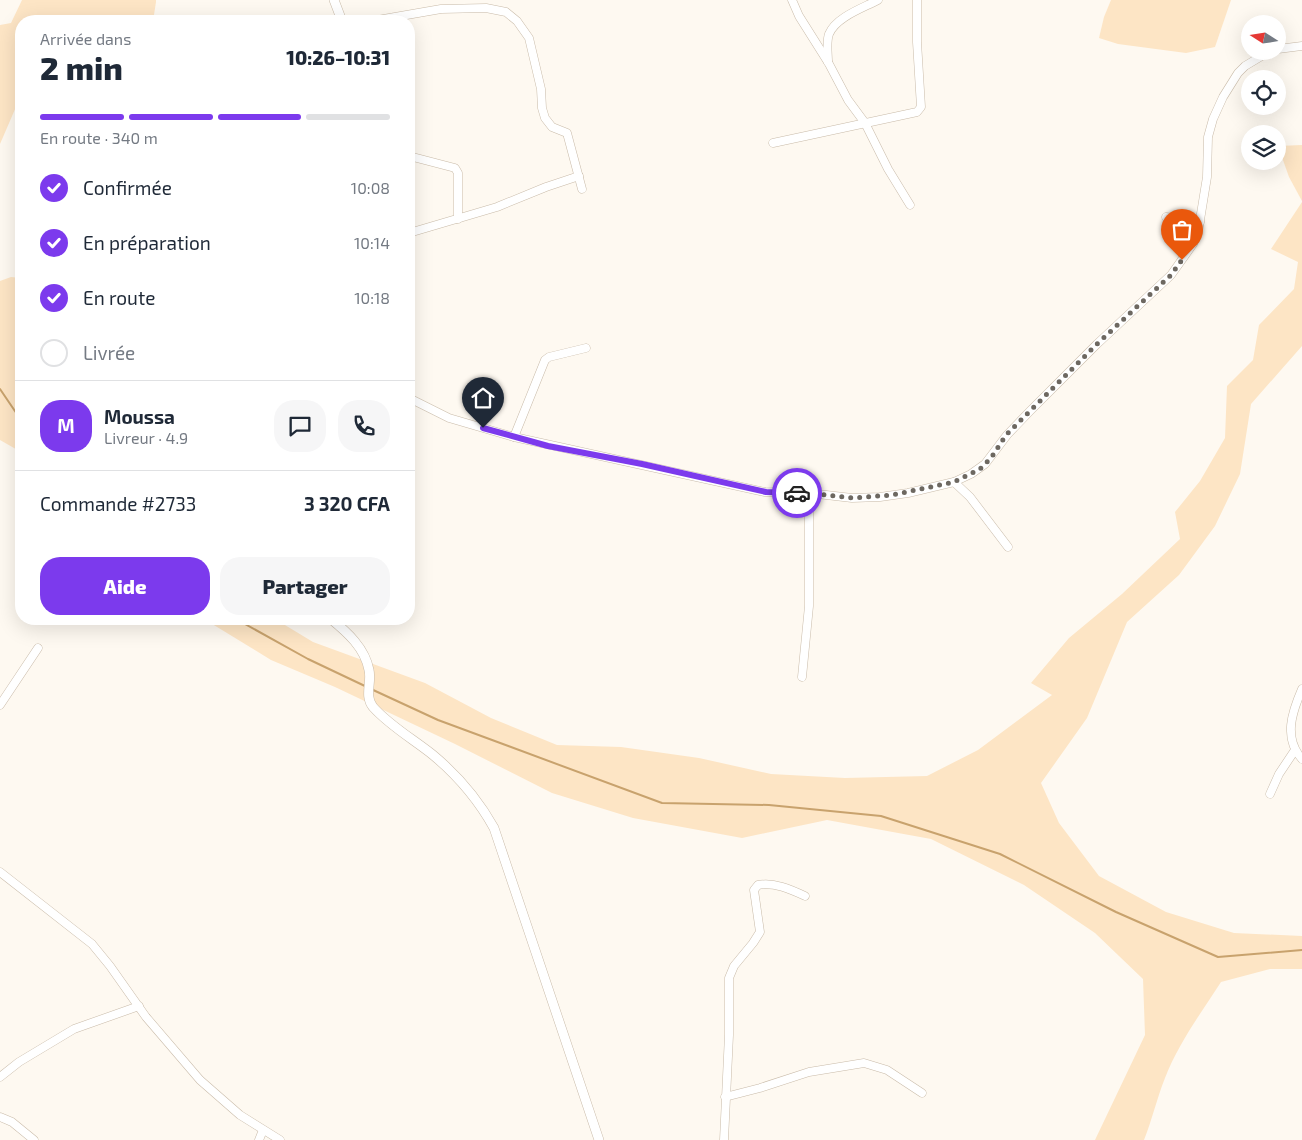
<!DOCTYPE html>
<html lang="fr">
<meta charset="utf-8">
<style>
:root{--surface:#fff;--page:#f6f6f7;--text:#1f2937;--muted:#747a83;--line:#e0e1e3;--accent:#7c3aed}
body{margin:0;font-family:"Exo 2",sans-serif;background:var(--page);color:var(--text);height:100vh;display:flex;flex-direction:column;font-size:19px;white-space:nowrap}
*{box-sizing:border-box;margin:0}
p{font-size:16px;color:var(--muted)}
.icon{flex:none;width:28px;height:28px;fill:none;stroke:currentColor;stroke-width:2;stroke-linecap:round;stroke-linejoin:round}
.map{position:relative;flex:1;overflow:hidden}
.sheet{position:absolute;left:15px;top:15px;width:400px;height:610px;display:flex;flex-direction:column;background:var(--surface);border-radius:20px;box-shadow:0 5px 20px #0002}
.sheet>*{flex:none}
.needle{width:32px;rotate:282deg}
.fabs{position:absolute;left:1241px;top:15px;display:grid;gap:10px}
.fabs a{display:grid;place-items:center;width:45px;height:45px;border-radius:50%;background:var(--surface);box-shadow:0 5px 20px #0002;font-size:25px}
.pin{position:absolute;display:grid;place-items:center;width:42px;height:42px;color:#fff;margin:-51px -21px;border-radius:50% 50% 50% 0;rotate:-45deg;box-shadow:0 0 5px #0007}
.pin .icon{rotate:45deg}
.courier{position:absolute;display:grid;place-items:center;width:50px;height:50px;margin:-25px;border:4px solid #7c3aed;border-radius:50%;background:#fff;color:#222;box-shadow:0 1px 6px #0007}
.summary em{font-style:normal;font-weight:800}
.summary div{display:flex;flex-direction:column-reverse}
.summary{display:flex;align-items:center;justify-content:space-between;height:85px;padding:0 25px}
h1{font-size:32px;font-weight:800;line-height:38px}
.bar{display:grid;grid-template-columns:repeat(4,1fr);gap:8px 5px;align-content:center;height:60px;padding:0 25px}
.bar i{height:6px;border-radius:4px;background:var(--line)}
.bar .selected{background:var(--accent)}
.bar p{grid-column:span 4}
.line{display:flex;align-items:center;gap:12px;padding:0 25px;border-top:1px solid var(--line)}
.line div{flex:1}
.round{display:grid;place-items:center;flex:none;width:52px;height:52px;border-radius:20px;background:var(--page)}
ol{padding:0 25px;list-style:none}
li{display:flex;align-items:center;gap:15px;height:55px}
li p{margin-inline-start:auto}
li .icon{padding:5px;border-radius:50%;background:var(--accent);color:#fff;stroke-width:4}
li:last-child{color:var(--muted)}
li i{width:28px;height:28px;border:2px solid var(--line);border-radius:50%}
.button{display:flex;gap:10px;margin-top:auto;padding:10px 25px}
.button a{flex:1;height:58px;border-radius:20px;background:var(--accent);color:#fff;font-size:20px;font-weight:800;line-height:58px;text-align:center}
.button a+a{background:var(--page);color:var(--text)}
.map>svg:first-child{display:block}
</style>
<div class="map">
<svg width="1302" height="1140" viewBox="0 0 1302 1140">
<rect width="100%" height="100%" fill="#fef9f1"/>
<g fill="#fde5c5">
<polygon points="22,0 156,0 156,2 153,21 21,21 21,101 19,100 0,144 0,25 11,23"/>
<polygon points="1111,0 1231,0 1215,47 1186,53 1118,44 1099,38 1104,17"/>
<polygon points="1302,145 1302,201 1289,177 1278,146"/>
<path d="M1302,202V346L1251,404L1240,474L1215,526L1179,575L1127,622L1087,718L1041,783L1059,823L1099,876L1166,912L1234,933L1302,936V969H1270L1221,982C1201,1013 1178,1044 1165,1078C1157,1098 1152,1120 1144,1140H1095L1145,1035L1143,979L1095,933L1024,885L931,839L827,820L742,838L633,818L552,793L455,744L335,687L271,660L204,619H275L313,642L425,683L491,718L557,745L621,747L699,758L771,774L845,778L927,776L978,750L1052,695L1031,683L1069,638L1122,594L1180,539L1175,512L1200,481L1225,438L1227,386L1253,360L1259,325L1294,289L1298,262L1271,249Z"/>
<polygon points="11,277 21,278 21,452 0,440 0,281"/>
</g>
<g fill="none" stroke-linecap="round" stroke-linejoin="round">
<g stroke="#c8a26d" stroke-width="2">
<polyline points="0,389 21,420"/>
<polyline points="236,619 308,659 367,687"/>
<polyline points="371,689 438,720 662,803 769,805 881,816 1000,854 1116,912 1218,957 1302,950"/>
</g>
<defs>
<g id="minor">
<polyline points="792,0 799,16 828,62 848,100 865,123 888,169 910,205"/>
<polyline points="372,21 441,9 486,8 506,12 517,21 529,38 541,89 542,108 545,118 552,127 567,133 582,189"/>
<polyline points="1278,49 1302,46"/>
<path d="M828,62C828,54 826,42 829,34C836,17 863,8 878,0"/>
<polyline points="773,143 917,112 921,107 917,42 917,0"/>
<polyline points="409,156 455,168 458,173 458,219"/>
<polyline points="1166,217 1200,222"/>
<polyline points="409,233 497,207 546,187 579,176"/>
<polyline points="409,398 449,418 514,437 765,492 809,493 852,498 880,497 908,493 954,482 971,474 985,464 1007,435 1030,411 1097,344 1171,275 1193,244 1198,232 1207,177 1208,137 1213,119 1223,97 1238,73 1245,66 1270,51"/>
<polyline points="514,437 545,360 549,357 586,348"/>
<polyline points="954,482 970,497 1008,547"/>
<polyline points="802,677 809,606 809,493"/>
<path d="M1302,689C1292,712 1283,738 1302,759"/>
<polyline points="0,705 38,648"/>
<polyline points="1270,794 1279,774 1295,750"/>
<polyline points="0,872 92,944 110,966 146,1017 200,1080 240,1115 280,1140"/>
<polyline points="0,1077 19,1062 74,1029 139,1006"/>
<polyline points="725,1097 760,1088 809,1072 864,1063 887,1070 922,1093"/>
<polyline points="0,1117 12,1122 34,1140"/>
<polyline points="259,1140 263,1130"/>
<path d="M724,1140L729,1035V978L734,966L753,943L760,932L754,890L758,885C774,882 790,889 805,896"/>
</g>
<g id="tertiary">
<polyline points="334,0 342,21"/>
<path d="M331,619C347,632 365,648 369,670C372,682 364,696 373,707C390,726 413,739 433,755C457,775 479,801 494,828L599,1140"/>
</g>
</defs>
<use href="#minor" stroke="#c9bba9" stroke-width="9"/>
<use href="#tertiary" stroke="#c9bba9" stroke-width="10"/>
<use href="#minor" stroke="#fff" stroke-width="8"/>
<use href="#tertiary" stroke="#fff" stroke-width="9"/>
</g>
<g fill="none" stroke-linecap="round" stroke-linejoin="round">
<polyline stroke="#6d6861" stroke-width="5" stroke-dasharray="0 9" points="797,493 810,493 852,498 892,495 954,482 980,469 991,458 1006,435 1097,344 1171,275 1182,260"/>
<polyline stroke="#7c3aed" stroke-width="6" points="483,428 548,446 642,464 766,492 797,493"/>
</g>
</svg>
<div class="fabs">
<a><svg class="needle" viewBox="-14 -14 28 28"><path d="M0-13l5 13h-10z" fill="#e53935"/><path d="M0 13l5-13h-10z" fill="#747a83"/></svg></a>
<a><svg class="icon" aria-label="locate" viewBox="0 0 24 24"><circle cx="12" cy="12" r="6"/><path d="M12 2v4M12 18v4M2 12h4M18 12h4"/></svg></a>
<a><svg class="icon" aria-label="layers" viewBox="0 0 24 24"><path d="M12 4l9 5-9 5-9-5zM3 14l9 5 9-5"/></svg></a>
</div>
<div class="pin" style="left:1182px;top:260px;background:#ea580c"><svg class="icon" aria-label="bag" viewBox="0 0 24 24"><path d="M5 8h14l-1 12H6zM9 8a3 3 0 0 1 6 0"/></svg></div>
<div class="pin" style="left:483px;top:428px;background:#1f2937"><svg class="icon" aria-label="home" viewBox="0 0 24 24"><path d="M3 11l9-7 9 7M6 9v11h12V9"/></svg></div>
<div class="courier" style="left:797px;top:493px"><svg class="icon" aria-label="car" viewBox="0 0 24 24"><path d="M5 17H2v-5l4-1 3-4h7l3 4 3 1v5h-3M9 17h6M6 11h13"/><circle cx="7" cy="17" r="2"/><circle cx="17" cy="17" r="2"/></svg></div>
<section class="sheet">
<div class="summary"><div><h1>2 min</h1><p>Arrivée dans</p></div><em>10:26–10:31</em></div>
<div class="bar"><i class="selected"></i><i class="selected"></i><i class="selected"></i><i></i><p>En route · 340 m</p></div>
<ol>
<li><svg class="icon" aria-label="check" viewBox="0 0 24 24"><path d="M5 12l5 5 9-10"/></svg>Confirmée<p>10:08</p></li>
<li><svg class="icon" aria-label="check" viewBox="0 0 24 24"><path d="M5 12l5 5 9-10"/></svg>En préparation<p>10:14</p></li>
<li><svg class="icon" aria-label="check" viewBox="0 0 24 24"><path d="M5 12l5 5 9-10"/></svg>En route<p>10:18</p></li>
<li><i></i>Livrée</li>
</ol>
<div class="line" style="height:90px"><b class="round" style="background:var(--accent);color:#fff">M</b><div><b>Moussa</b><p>Livreur · 4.9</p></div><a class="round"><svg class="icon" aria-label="chat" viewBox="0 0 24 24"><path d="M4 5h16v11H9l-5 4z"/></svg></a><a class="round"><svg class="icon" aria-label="phone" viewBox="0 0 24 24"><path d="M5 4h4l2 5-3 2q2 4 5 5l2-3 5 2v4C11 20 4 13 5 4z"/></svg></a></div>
<div class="line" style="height:65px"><div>Commande #2733</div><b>3 320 CFA</b></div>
<div class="button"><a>Aide</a><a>Partager</a></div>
</section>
</div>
